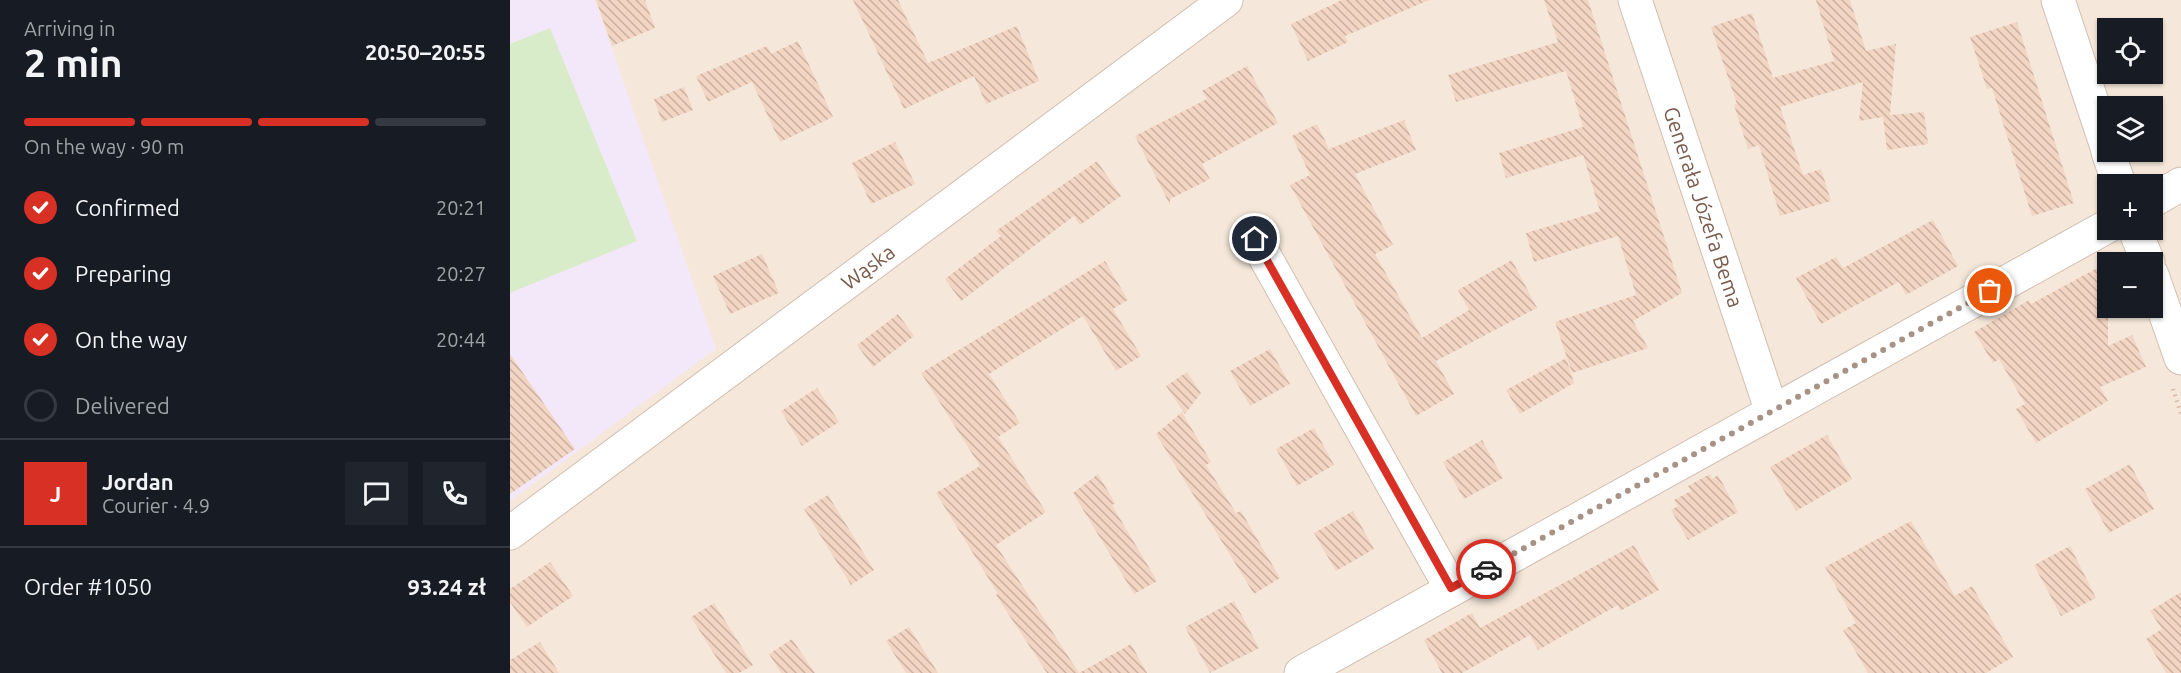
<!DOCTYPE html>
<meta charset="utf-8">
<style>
:root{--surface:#171b24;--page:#20242c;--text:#f1f3f6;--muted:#9ea1a6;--line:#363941;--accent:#d93025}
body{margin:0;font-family:Ubuntu,sans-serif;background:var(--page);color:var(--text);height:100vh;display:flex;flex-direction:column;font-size:22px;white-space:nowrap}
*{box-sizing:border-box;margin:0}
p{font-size:20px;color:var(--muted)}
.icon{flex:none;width:33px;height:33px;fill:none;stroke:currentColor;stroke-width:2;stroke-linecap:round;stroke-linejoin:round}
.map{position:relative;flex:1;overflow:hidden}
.details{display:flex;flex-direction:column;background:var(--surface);width:510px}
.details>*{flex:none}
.fabs{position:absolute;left:1587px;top:18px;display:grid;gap:12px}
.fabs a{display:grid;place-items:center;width:66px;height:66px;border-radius:0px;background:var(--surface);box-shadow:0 2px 4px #0004;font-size:30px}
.pin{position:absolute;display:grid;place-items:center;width:51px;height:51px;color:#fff;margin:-26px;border:3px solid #fff;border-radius:50%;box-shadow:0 2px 6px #0007}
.courier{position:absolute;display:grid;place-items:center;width:60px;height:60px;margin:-30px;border:4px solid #d93025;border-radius:50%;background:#fff;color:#222;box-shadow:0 2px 8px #0007}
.overview em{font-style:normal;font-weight:700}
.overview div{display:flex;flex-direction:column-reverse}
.overview{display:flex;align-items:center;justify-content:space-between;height:102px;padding:0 24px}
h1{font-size:39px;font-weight:700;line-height:45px}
.bar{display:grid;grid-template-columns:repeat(4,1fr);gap:9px 6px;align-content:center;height:72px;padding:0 24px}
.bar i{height:8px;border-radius:4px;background:var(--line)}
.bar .on{background:var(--accent)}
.bar p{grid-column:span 4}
.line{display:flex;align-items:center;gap:15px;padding:0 24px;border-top:2px solid var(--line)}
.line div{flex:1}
.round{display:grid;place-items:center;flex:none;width:63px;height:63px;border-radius:0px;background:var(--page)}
ol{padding:0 24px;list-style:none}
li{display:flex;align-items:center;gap:18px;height:66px}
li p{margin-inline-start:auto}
li .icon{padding:6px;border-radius:50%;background:var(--accent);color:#fff;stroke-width:4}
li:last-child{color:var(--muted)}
li i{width:33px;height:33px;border:3px solid var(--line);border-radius:50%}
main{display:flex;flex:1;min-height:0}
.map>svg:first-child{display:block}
</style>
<main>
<section class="details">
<div class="overview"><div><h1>2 min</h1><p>Arriving in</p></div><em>20:50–20:55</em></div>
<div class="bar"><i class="on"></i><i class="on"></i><i class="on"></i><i></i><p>On the way · 90 m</p></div>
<ol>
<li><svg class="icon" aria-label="check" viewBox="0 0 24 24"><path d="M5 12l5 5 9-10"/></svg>Confirmed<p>20:21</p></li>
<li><svg class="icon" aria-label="check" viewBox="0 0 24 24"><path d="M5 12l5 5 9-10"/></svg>Preparing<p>20:27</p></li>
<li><svg class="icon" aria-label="check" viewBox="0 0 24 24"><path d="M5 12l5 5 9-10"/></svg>On the way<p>20:44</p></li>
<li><i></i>Delivered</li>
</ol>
<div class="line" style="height:108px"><b class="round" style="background:var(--accent);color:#fff">J</b><div><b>Jordan</b><p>Courier · 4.9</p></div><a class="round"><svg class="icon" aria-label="chat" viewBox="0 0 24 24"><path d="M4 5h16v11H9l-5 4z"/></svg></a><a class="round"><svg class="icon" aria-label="phone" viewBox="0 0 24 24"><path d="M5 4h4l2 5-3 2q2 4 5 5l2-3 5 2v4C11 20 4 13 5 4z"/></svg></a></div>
<div class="line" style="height:78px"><div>Order #1050</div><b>93.24 zł</b></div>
</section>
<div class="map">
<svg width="1671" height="673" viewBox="0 0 1671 673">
<defs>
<pattern id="building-back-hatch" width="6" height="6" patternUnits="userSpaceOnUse" patternTransform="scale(1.5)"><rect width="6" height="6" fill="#f3d5c3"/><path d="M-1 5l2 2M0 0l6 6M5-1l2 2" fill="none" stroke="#cab0a1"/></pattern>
</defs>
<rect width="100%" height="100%" fill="#fdf6ec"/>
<path fill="#f5e8da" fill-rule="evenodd" d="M0,0H1671V673H0ZM1598,28H1642V74H1598ZM1598,106H1642V152H1598ZM1598,184H1642V230H1598ZM1598,262H1642V308H1598Z"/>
<polygon fill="#f3e8fa" points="0,0 85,0 206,349 0,501"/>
<polygon fill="#d8ecc9" points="40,28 127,241 0,293 0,44"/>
<g fill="url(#building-back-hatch)">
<polygon points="86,0 135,0 145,28 102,46"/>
<polygon points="343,0 388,0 418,63 507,26 529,81 476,104 464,76 394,109"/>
<polygon points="832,0 919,0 835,36 838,42 798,61 781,24"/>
<polygon points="1034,0 1078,0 1172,293 1123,321 1138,348 1062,373 1045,322 1126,295 1108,236 1024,262 1016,233 1090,211 1073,155 996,178 989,153 1073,127 1056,71 946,102 938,75 1048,42"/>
<polygon points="1306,0 1340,0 1356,51 1386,44 1380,115 1414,112 1418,144 1377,150 1373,117 1349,121 1353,82 1270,107 1293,175 1311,169 1321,201 1270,216 1249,145 1238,149 1224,105 1227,104 1201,27 1242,13 1263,78 1324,61"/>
<polygon points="1507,22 1564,203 1522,216 1482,88 1477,89 1460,37"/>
<polygon points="288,41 323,117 270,142 242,82 198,102 186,76 257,46 261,54"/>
<polygon points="737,66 768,123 692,164 700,179 660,199 660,205 625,136 697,99 692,91"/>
<polygon points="174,87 183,110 152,122 144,99"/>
<polygon points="894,120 906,150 845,174 883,245 865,254 912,338 959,310 948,290 1002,260 1027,308 926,361 944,394 906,416 780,185 800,175 782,136 807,124 819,149"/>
<polygon points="385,142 405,184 361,204 342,163"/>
<polygon points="587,161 611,196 570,225 564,216 451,301 435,279 491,236 486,231"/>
<polygon points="1423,220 1448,266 1396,295 1389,282 1311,324 1286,278 1326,257 1333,268"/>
<polygon points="252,254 269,293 220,314 203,276"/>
<polygon points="595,261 618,300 603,309 631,356 606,371 573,316 479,374 510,423 488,437 536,512 486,545 569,673 621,644 637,673 537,673 486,595 488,594 426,493 470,466 411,373"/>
<polygon points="1598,262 1598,346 1622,335 1636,367 1590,387 1598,401 1526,443 1506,409 1515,404 1489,359 1483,363 1464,332 1519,300 1521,304"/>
<polygon points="388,314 404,336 363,367 347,345"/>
<polygon points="760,349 780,384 740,406 720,371"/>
<polygon points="0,354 65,449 0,494"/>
<polygon points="1056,358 1064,383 1010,414 996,390"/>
<polygon points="677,372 691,393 675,414 656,386"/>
<polygon points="307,388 329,422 292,446 271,411"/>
<polygon points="672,412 701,462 696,465 726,513 731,511 770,578 744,594 646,434"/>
<polygon points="804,428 824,465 787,486 766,449"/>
<polygon points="1317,435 1342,479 1286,511 1260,467"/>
<polygon points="972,440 993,478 954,499 933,462"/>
<polygon points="1620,464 1644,509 1599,533 1575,489"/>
<polygon points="588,474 605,503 602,505 647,581 624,594 563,493"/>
<polygon points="1200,474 1202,479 1208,475 1228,512 1178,540 1161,510 1168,506 1164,500 1181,491 1178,486"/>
<polygon points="318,495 364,570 341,585 294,509"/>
<polygon points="843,511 864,549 826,571 804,533"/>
<polygon points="1401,521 1445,596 1462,586 1503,657 1476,673 1358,673 1333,630 1346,623 1315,567"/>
<polygon points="1124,545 1149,590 1110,611 1108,605 1028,650 1020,635 952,673 932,673 914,640 962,613 970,628"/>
<polygon points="1560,546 1586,598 1551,616 1524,565"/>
<polygon points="40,562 63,596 17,627 0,602 0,589"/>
<polygon points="1671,592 1671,673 1656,673 1636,639 1652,629 1640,611"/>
<polygon points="724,601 749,648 700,673 675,627"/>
<polygon points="204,603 243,665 229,673 216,673 181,617"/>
<polygon points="399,627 428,673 396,673 376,641"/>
<polygon points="282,639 305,673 271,673 259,654"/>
<polygon points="30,642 49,673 0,673 0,660"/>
</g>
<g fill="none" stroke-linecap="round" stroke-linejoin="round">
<defs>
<g id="minor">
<path id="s1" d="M1125,0L1262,412"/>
<polyline points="1548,0 1598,150"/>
<polyline points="1598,152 1609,184"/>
<polyline points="1642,201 1671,184"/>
<polyline points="1625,230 1638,262"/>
<polyline points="745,239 941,588"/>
<polyline points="1642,275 1671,358"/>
<path id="s2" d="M0,533L716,0"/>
<polyline points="791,673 1598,226"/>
</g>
</defs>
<use href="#minor" stroke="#d1beb0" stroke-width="35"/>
<polyline stroke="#d9b8a5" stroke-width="4" stroke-dasharray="1.5 4.5" stroke-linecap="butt" points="1663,389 1671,414"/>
<use href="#minor" stroke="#fff" stroke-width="33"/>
</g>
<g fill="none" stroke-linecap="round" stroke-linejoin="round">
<polyline stroke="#a89285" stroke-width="6" stroke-dasharray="0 10.8" points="976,569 1480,291"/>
<polyline stroke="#d93025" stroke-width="8" points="745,239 941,588 976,569"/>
</g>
<g text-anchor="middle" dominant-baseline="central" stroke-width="4.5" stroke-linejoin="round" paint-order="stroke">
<g font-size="21" fill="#7a5c4d" stroke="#fffaf3">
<text stroke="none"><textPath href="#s1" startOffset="218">Generała Józefa Bema</textPath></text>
<text stroke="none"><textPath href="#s2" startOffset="446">Wąska</textPath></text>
</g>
</g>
</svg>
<div class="fabs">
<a><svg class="icon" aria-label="locate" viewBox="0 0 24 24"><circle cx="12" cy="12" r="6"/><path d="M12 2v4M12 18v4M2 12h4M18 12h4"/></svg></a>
<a><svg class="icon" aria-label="layers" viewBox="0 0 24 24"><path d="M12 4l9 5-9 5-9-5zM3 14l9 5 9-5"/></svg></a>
<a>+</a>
<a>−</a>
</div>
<div class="pin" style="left:1480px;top:291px;background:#ea580c"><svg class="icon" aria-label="bag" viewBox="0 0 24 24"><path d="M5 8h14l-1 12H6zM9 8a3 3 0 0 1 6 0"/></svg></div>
<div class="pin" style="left:745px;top:239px;background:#1f2937"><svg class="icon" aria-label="home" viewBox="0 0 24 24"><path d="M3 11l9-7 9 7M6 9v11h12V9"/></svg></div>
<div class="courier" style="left:976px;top:569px"><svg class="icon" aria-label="car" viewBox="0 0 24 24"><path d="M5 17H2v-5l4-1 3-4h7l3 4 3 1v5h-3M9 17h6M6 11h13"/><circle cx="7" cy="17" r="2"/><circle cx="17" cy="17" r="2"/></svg></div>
</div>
</main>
